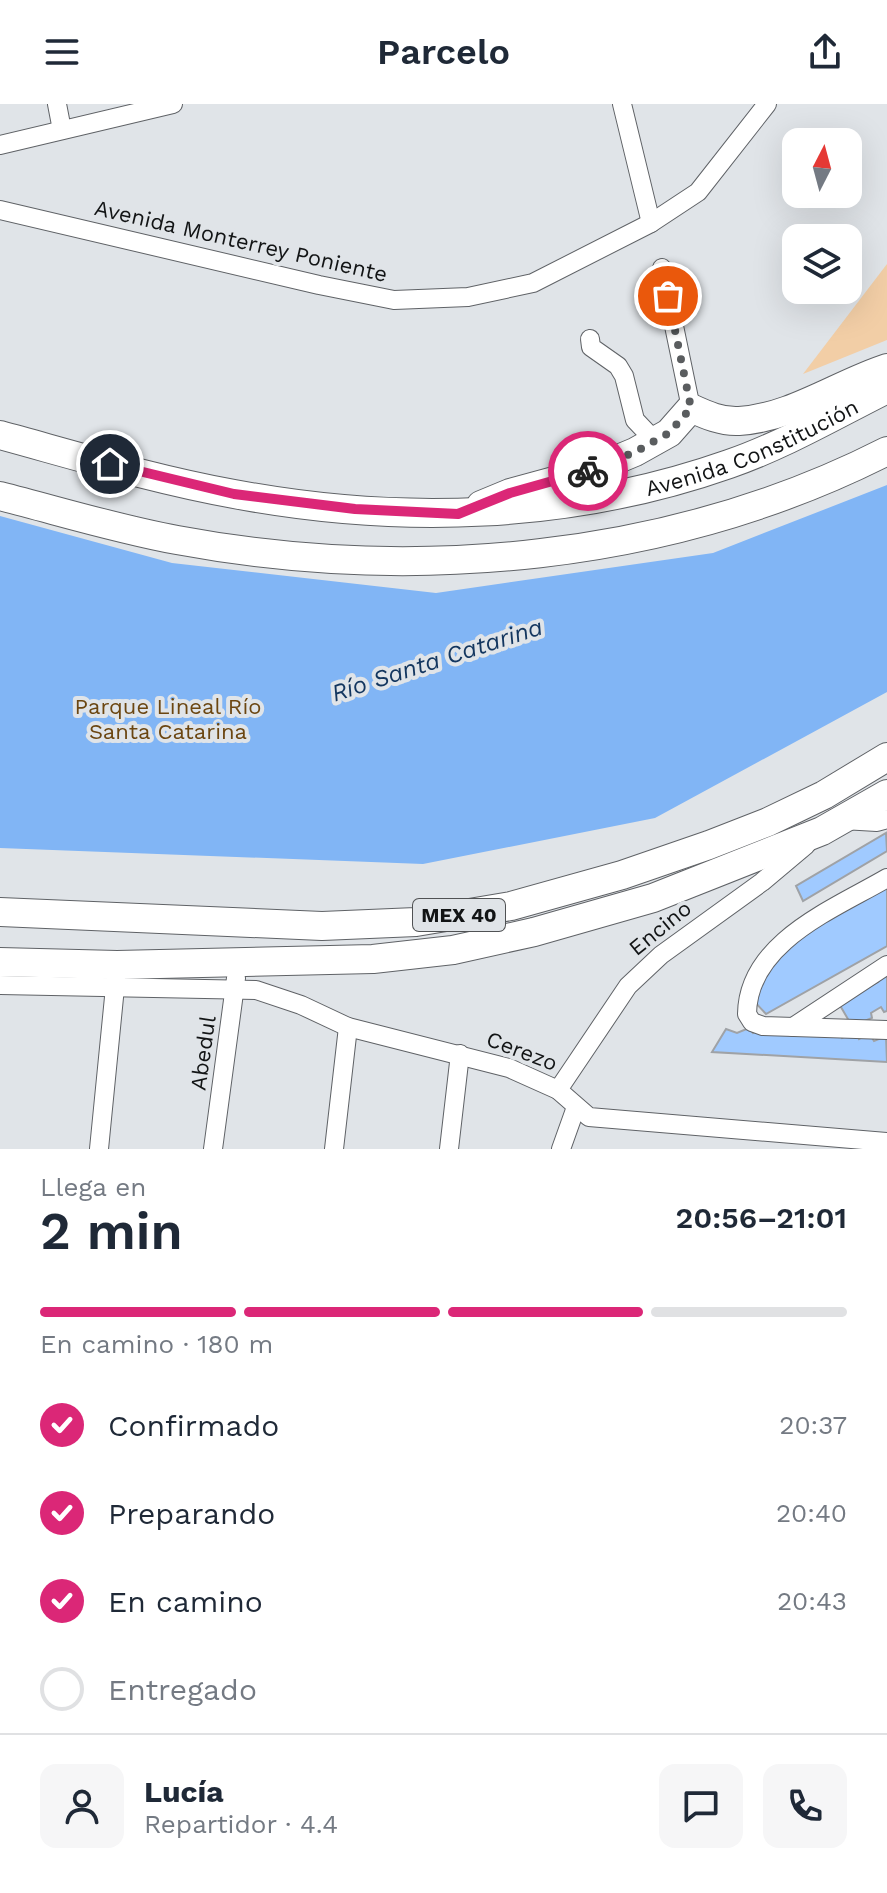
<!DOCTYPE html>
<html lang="es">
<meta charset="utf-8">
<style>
:root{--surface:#fff;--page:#f6f6f7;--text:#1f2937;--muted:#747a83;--line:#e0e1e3;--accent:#db2777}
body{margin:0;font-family:"Work Sans",sans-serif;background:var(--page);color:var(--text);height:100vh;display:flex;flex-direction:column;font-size:30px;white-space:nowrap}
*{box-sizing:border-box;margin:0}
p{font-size:26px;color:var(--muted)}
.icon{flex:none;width:44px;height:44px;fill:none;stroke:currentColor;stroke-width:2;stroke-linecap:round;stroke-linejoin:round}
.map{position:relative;height:1045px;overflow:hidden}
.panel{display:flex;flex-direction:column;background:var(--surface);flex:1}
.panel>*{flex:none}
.needle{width:52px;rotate:6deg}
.tools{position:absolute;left:782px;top:24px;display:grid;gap:16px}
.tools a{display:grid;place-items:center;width:80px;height:80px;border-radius:16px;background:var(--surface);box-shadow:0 8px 32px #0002;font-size:40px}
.pin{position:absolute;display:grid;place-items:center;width:68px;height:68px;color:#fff;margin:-34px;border:4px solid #fff;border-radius:50%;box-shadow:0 2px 8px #0007}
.courier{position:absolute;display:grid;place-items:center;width:80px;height:80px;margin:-40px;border:6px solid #db2777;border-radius:50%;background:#fff;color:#222;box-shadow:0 2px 10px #0007}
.head em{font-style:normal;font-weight:600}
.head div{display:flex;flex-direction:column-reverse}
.head{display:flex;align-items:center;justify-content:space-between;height:136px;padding:0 40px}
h1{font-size:52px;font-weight:600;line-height:60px}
.bar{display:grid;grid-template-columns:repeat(4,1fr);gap:12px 8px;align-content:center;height:96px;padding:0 40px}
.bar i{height:10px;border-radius:6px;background:var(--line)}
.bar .on{background:var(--accent)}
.bar p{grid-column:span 4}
.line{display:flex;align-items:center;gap:20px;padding:0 40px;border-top:2px solid var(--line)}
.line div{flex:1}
.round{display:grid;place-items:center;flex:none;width:84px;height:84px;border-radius:16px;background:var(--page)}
ol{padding:0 40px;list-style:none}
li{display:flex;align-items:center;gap:24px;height:88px}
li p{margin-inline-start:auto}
li .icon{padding:8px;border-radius:50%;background:var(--accent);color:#fff;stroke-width:4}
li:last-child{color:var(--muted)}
li i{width:44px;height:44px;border:4px solid var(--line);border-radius:50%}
header{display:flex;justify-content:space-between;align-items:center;height:104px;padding:0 40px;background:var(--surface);font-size:36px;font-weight:600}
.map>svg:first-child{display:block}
</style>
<header><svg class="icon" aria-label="menu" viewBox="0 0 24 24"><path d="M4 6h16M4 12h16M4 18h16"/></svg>Parcelo<svg class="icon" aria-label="share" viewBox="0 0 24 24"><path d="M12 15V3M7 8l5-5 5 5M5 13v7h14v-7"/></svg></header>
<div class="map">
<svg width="887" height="1045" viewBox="0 0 887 1045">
<rect width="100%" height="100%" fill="#e0e4e8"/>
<polygon fill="#f2cea6" points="887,160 887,236 803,270"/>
<polygon fill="#81b5f5" points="887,381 887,588 655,714 423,760 0,744 0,412 172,459 436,489 713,449"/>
<g fill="#a0caff" stroke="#9fa2a6" stroke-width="2">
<polygon points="886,729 887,747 803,797 796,782"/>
<polygon points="887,779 887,842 766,910 753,896 774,847"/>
<polygon points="887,868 887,907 884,908 881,903 871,909 872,914 852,922 838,898 878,878 876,873"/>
<polygon points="749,924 753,929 763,924 838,927 842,934 855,928 859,935 869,929 874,937 886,932 887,958 712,948 726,925 737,929"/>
</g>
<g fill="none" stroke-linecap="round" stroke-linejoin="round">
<defs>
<g id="minor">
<polyline points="57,0 62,26"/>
<polyline points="622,0 651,119"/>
<polyline points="0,41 173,0"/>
<polyline points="0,106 319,181 394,196 468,193 533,179 651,119 698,88 767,0"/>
<polyline points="662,164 691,304"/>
<polyline points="590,235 591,243 618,262 624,272 635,316 655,337"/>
<polyline points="843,716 877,718 887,715"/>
<path d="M887,774C834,805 748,838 747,910L752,918L763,922L887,926"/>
<polyline points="0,881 256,886 301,901 348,923 509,964 558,986 589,1013 887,1038"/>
<polyline points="793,923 887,861"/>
<polyline points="558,986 628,882 661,851 762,778 806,741"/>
<polyline points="99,1045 116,873"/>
<polyline points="213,1045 236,874"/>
<polyline points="334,1045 348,923"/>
<polyline points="449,1045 460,950"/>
<polyline points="561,1045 576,1003"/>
</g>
<g id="highway">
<path id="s1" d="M0,331C77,352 156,376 234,390C399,421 570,416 729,360C784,341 835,311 887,285"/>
<path d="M0,392C59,407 117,425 177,436C413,480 671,457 887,347"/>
<path d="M481,401L510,389L587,368L635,348L669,329L691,304C706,311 722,318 739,317C791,314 838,280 887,264"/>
<polyline points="0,808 322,822 416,818 511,802 622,771 709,741 768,718 824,691 887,653"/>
<polyline points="0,858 117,861 373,855 453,846 534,828 653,794 822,727 887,690"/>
</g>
</defs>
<use href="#minor" stroke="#5f6266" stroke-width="20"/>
<use href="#highway" stroke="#5f6266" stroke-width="30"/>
<use href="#minor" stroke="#fff" stroke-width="18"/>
<use href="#highway" stroke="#fff" stroke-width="28"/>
</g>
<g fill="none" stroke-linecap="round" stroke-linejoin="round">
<polyline stroke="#5a5d5f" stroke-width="8" stroke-dasharray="0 14.4" points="588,367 635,348 669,329 691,304 668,192"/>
<polyline stroke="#db2777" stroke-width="10" points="110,360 234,390 355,405 458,410 510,389 588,367"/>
</g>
<g text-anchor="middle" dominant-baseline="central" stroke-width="8" stroke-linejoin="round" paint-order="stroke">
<rect fill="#e0e4e8" stroke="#505254" stroke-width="2" x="413" y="795" width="92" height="32" rx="6"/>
<g font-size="20" font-weight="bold" fill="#121415">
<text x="459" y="811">MEX 40</text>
</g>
<g font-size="22" fill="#121415" stroke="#e0e4e8">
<text transform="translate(241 137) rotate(13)">Avenida Monterrey Poniente</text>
<text stroke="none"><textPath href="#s1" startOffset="770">Avenida Constitución</textPath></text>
<text transform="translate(660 824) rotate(-39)">Encino</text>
<text transform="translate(522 947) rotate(21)">Cerezo</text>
<text transform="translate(203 949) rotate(-82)">Abedul</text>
</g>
<g font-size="22" fill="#6b4611" stroke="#e0e4e8">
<text x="168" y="602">Parque Lineal Río<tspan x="168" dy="25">Santa Catarina</tspan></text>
</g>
<g font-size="24" font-style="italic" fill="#13365f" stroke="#e0e4e8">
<text transform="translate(437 556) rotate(-18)">Río Santa Catarina</text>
</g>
</g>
</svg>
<div class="tools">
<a><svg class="needle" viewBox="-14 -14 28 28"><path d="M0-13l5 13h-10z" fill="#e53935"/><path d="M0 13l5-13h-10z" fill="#747a83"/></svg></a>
<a><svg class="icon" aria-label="layers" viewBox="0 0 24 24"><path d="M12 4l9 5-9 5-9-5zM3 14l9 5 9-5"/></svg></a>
</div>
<div class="pin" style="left:668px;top:192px;background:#ea580c"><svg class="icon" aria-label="bag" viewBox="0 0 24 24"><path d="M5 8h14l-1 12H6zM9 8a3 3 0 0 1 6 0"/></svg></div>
<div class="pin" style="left:110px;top:360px;background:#1f2937"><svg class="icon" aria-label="home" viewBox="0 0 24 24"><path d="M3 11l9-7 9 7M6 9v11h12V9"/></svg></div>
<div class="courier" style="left:588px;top:367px"><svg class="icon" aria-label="bike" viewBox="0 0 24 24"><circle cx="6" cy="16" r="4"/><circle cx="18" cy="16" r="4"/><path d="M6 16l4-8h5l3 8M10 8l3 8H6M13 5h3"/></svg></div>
</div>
<section class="panel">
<div class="head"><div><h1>2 min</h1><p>Llega en</p></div><em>20:56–21:01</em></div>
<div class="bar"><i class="on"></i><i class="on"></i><i class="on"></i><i></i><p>En camino · 180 m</p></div>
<ol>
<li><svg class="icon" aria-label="check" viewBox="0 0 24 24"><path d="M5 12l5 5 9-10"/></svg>Confirmado<p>20:37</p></li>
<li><svg class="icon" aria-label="check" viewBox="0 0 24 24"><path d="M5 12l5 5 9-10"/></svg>Preparando<p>20:40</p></li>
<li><svg class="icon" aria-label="check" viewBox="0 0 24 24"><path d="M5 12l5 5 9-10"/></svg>En camino<p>20:43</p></li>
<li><i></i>Entregado</li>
</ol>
<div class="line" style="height:144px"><a class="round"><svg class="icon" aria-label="person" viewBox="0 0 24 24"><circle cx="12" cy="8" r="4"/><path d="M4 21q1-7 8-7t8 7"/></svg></a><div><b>Lucía</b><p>Repartidor · 4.4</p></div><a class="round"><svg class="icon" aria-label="chat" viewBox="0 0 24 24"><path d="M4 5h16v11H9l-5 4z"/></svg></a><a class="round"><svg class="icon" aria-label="phone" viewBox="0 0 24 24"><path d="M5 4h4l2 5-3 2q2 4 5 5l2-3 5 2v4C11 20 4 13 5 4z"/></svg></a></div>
</section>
